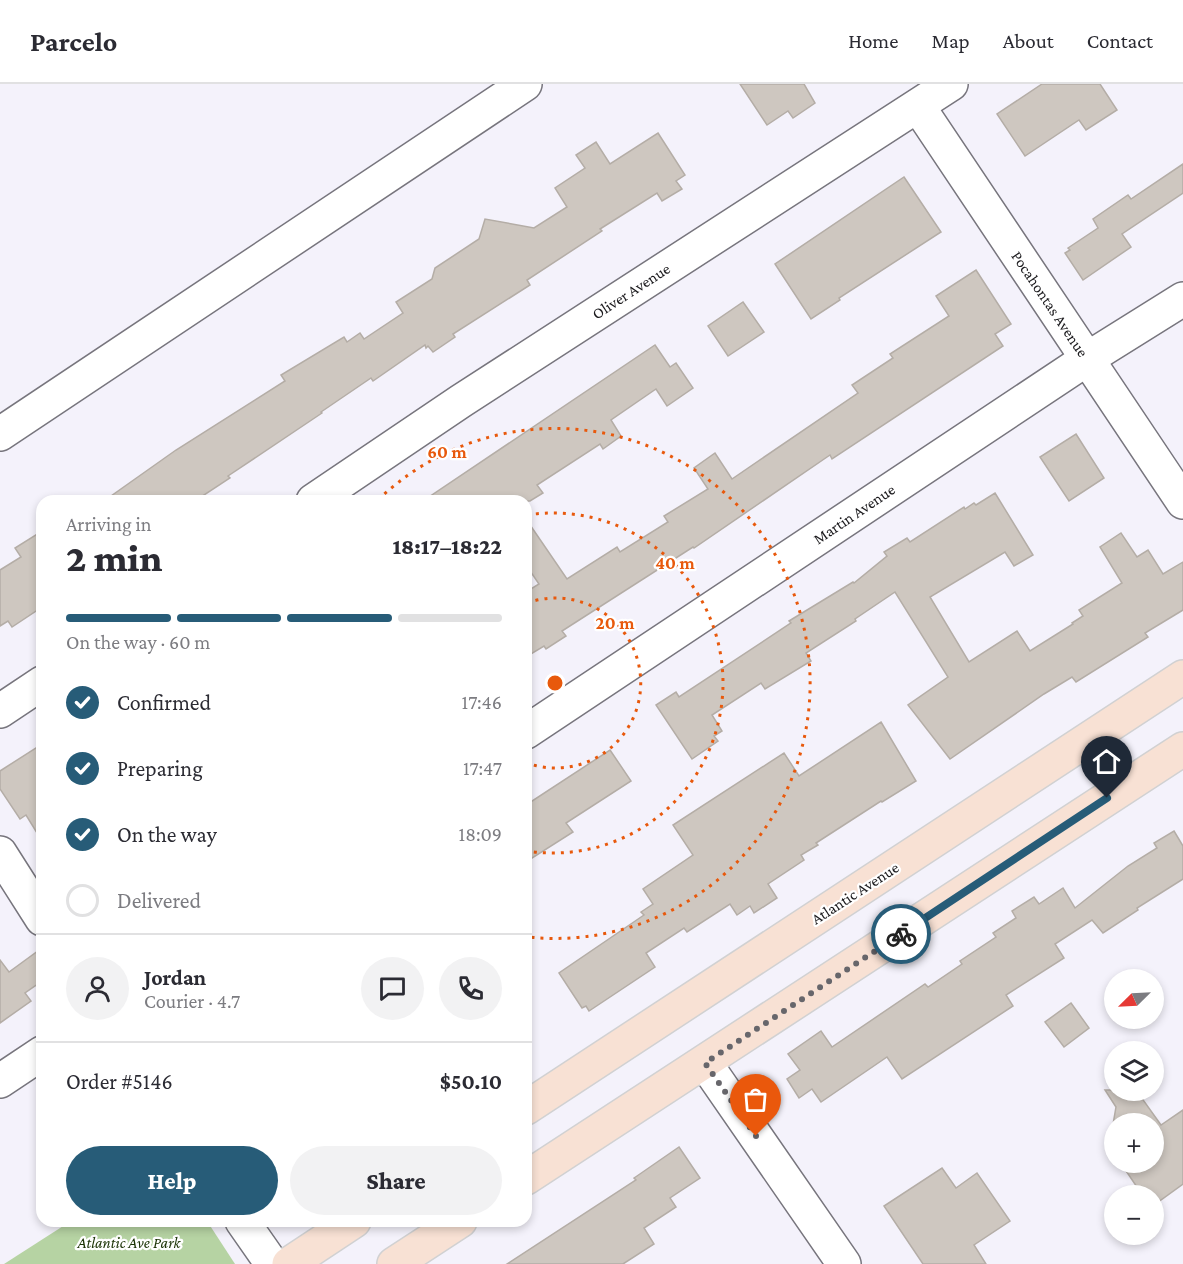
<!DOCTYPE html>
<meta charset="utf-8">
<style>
:root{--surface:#fff;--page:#f2f2f3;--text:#2b2b33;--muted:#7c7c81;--line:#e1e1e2;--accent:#275c78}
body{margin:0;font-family:"Crimson Pro",serif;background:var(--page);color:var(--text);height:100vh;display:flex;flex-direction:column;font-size:22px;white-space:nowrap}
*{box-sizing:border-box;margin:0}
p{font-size:20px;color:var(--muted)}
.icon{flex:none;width:33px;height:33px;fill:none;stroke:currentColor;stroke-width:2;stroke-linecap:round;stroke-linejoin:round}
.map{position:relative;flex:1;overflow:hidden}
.panel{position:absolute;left:36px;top:411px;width:496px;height:732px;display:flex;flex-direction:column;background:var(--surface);border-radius:18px;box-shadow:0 3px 9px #0003}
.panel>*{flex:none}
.needle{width:39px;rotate:246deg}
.buttons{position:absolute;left:1104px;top:885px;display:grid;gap:12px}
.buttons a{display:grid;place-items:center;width:60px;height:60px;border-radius:50%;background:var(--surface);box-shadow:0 3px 9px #0003;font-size:30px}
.pin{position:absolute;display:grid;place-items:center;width:51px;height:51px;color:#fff;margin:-62px -26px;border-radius:50% 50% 50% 0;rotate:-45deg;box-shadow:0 0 6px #0007}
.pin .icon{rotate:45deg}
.courier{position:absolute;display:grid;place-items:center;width:60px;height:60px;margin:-30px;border:4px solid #275c78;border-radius:50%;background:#fff;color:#222;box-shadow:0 2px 8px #0007}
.summary em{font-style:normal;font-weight:800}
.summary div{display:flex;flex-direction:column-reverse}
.summary{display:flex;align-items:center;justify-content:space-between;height:102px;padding:0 30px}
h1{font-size:39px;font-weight:800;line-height:45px}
.bar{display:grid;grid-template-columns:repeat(4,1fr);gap:9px 6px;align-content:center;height:72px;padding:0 30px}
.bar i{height:8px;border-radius:4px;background:var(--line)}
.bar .selected{background:var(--accent)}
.bar p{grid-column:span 4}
.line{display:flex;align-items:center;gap:15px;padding:0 30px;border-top:2px solid var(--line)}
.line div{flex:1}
.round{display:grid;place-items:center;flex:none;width:63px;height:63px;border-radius:32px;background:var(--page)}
ol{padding:0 30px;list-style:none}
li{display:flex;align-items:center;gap:18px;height:66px}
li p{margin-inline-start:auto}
li .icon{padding:6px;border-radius:50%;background:var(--accent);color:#fff;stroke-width:4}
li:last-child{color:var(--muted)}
li i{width:33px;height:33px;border:3px solid var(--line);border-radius:50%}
.action{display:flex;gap:12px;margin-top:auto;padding:12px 30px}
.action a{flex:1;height:69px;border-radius:36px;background:var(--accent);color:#fff;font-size:24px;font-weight:800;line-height:69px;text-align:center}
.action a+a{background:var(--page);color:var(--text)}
header{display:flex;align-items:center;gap:36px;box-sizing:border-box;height:84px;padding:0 30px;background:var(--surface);border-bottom:2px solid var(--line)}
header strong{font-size:28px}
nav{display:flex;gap:33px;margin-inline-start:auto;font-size:21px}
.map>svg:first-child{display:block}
</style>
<header>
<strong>Parcelo</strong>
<nav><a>Home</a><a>Map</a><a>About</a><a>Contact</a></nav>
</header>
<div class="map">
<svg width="1183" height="1180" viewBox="0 0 1183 1180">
<rect width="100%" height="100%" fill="#f4f2fb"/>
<polygon fill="#b6d3a3" points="71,1137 207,1137 235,1180 4,1180"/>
<g fill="#cec7c0" stroke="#b4ada6" stroke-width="1.5">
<polygon points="740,0 804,0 815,19 793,34 788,27 767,41"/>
<polygon points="1042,0 1100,0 1117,26 1086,46 1079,36 1025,72 997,30"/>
<polygon points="658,49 685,91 676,97 682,105 662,117 657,109 600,145 602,147 527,196 530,201 453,250 455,253 433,268 428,262 426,264 425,261 373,297 371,294 321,328 322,329 228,392 230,394 195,417 104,417 176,366 285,297 281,291 344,253 347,258 360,249 364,255 403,229 396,218 432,195 435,184 479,155 485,135 534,144 567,123 555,104 585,84 576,71 596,58 610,80"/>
<polygon points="1183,80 1183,109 1122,150 1131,163 1083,196 1065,169 1070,166 1068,164 1098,144 1093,135 1128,111 1131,115"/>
<polygon points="904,93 941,148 839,214 840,216 811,235 775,180"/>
<polygon points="976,186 1011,240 995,250 1003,262 832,375 830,371 694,464 693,463 562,547 566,552 546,565 544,562 526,573 526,508 539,500 526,481 526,435 567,495 617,463 620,468 668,438 664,432 708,405 694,384 715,369 732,395 858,309 852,301 893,274 890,270 949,232 936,212"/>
<polygon points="743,218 764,248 728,272 708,242"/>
<polygon points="655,261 670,283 676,279 693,304 667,322 656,305 611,336 621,352 603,365 600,360 537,401 543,409 530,417 423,417"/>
<polygon points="1076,350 1104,394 1069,417 1040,373"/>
<polygon points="995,409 1033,471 1014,482 1005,468 930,513 969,578 1017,547 1030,567 1073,540 1072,539 1083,532 1079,526 1122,499 1100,463 1121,449 1137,473 1148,466 1163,490 1183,478 1183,526 1145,549 1148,553 1076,598 1072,593 1044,610 950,675 908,621 948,593 895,508 855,535 856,537 806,569 811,577 765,605 761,599 712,631 722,647 714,652 718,657 692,675 656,621 676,608 679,613 791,539 789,537 853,498 854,499 887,472 884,468 907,454 910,458 964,423 965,425 974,419 976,421"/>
<polygon points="42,447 42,523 12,543 8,537 0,542 0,486 21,473 15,464"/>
<polygon points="881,638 916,697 882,718 881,717 816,759 818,761 801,771 804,776 768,800 777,814 754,829 750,822 737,831 730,820 687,848 684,844 646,869 655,883 589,927 586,922 582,924 559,889 644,831 641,828 653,820 643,805 693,771 673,741 784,669 799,692"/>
<polygon points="42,660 42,757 26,731 20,735 0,705 0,687"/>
<polygon points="610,666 631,697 566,739 573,748 526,778 526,721"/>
<polygon points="1174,747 1183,762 1183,795 1137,824 1138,826 1103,849 1092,836 1055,860 1064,874 1006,911 1013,922 902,995 887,973 821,1018 812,1005 799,1014 787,995 800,986 788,970 821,947 832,963 925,900 928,903 962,880 960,877 996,853 993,849 1016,834 1012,827 1034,813 1039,820 1063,804 1075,824 1128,782 1157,764 1154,759"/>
<polygon points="42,864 42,897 25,909 31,917 0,939 0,876 9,888"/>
<polygon points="1071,919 1089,944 1064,963 1045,938"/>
<polygon points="1105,1006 1136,1006 1161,1041 1183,1026 1183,1100 1154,1121 1154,1112 1143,1112 1120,1078 1154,1078 1154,1040 1114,1040 1114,1071 1109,1064 1116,1023"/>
<polygon points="679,1063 700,1094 670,1114 676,1123 644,1144 654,1160 623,1180 507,1180 636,1096 634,1094 637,1092"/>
<polygon points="942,1084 956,1104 977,1089 1010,1137 974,1161 986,1180 923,1180 884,1122"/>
</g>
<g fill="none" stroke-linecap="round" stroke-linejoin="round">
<defs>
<g id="minor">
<polyline points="918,22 1183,418"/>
<polyline points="0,350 525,0"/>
<polyline points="313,417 461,317 951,0"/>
<polyline points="0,627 42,599"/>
<polyline points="526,648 1087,275 1183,215"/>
<polyline points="0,769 42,835"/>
<polyline points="705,979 844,1180"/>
<polyline points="0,997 42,969"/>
<polyline points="242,1137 272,1180"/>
</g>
<g id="major">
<polyline points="526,1024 1183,593"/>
<polyline points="526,1094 1183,665"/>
<polyline points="289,1180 354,1137"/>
<polyline points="394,1180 460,1137"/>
</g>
</defs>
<use href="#minor" stroke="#77757d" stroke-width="36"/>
<use href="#major" stroke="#d1d1d2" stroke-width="36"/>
<use href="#minor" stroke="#fff" stroke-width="33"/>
<use href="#major" stroke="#f8e1d4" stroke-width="33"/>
</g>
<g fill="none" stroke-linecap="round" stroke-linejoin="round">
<polyline stroke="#67666b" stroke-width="6" stroke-dasharray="0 10.8" points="756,1052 705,979 901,850"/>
<polyline stroke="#275c78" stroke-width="8" points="901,850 1107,714"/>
</g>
<g fill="none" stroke="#e8590c" stroke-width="3" stroke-dasharray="3 6">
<path d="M527 519A85 85 0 1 1 527 679"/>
<path d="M527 431A170 170 0 1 1 527 767"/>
<path d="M378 416A255 255 0 1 1 528 853"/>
</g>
<g text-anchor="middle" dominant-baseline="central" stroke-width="4.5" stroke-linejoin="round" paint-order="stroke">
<g font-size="16" fill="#1b1a1d" stroke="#fff">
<text transform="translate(631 207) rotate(-33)">Oliver Avenue</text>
<text transform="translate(1050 220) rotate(56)">Pocahontas Avenue</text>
<text transform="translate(854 430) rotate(-34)">Martin Avenue</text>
<text transform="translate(855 809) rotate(-33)">Atlantic Avenue</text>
</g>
<g font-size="16" font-style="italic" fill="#1b3305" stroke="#fff">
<text x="129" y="1158">Atlantic Ave Park</text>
</g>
</g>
<circle cx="555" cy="599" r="9" fill="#e8590c" stroke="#fff" stroke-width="3"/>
<g font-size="18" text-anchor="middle" font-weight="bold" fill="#e8590c" stroke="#fff" stroke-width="4.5" stroke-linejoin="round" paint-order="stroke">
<text x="447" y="374">60 m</text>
<text x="675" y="485">40 m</text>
<text x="615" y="545">20 m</text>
</g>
</svg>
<div class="buttons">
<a><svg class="needle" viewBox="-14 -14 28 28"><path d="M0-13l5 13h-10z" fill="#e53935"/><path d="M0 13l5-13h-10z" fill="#7c7c81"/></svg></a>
<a><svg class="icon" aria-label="layers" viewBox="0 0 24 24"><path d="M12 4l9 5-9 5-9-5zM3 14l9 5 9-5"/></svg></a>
<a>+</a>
<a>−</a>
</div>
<div class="pin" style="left:756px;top:1052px;background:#ea580c"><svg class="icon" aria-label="bag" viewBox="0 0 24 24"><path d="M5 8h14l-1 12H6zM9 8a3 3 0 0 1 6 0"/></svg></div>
<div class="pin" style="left:1107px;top:714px;background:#1f2937"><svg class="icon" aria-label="home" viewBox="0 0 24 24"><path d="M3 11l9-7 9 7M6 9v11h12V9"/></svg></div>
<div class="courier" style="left:901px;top:850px"><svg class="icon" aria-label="bike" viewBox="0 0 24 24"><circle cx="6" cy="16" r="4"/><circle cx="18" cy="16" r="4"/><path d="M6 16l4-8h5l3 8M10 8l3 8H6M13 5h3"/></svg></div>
<section class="panel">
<div class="summary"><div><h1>2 min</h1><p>Arriving in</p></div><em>18:17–18:22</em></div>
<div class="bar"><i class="selected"></i><i class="selected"></i><i class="selected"></i><i></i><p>On the way · 60 m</p></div>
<ol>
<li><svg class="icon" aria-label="check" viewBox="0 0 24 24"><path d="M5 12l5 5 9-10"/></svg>Confirmed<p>17:46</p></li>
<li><svg class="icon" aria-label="check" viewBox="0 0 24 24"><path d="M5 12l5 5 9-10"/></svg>Preparing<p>17:47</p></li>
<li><svg class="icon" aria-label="check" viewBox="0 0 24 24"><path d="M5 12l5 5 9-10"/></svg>On the way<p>18:09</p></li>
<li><i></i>Delivered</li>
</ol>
<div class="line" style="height:108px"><a class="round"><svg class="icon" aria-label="person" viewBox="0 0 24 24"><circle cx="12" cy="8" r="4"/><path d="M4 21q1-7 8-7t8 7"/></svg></a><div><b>Jordan</b><p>Courier · 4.7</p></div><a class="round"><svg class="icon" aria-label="chat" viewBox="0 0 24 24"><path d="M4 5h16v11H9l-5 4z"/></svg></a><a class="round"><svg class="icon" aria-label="phone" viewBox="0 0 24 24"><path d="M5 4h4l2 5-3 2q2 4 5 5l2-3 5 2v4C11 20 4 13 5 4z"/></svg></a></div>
<div class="line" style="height:78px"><div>Order #5146</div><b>$50.10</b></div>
<div class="action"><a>Help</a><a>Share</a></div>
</section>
</div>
